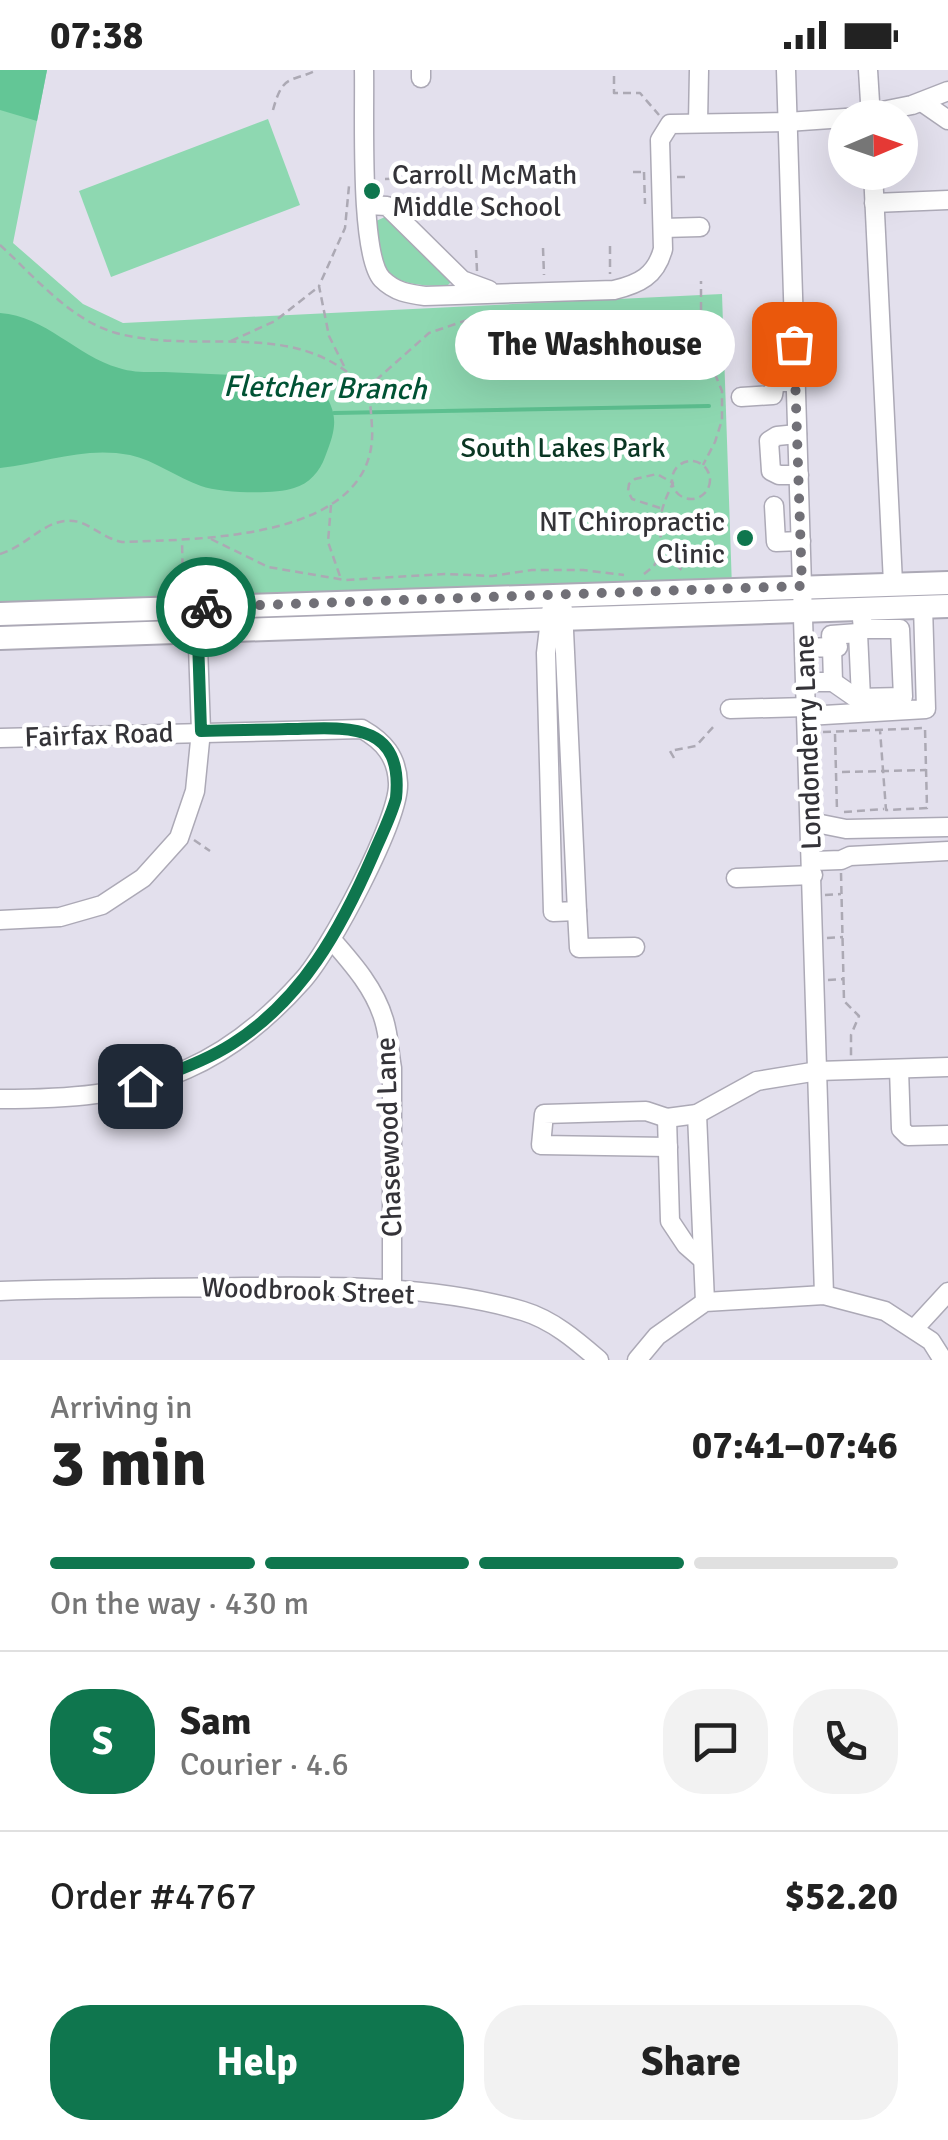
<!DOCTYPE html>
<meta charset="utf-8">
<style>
:root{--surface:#fff;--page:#f2f2f2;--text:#222;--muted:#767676;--line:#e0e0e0;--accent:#0f764e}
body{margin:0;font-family:Signika,sans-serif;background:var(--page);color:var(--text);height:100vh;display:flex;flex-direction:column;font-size:38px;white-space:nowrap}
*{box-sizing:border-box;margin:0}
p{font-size:32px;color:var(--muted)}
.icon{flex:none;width:55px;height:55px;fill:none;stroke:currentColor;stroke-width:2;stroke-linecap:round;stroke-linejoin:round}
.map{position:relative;height:1290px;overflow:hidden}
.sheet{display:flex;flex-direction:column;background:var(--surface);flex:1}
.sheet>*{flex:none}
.needle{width:65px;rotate:88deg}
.tools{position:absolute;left:828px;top:30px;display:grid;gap:20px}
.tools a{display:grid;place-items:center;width:90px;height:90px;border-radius:50%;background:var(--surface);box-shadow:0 10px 40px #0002;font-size:50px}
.pin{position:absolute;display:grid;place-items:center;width:85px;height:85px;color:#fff;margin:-42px;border-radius:20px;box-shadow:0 5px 15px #0006}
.courier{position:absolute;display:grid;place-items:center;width:100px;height:100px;margin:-50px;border:8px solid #0f764e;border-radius:50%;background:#fff;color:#222;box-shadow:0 2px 12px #0007}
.bubble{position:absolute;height:70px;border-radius:35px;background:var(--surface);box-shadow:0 10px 40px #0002;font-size:32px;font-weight:700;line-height:70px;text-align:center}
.headline em{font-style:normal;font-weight:700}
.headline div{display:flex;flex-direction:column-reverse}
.headline{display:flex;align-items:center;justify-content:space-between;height:170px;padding:0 50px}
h1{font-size:65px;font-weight:700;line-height:75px}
.bar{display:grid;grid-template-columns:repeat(4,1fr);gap:15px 10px;align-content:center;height:120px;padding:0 50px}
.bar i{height:12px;border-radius:8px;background:var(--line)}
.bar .selected{background:var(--accent)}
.bar p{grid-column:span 4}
.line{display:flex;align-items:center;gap:25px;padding:0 50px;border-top:2px solid var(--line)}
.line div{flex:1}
.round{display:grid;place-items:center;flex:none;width:105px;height:105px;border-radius:40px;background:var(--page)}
.primary-button{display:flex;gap:20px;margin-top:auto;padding:20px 50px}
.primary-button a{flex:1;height:115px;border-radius:40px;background:var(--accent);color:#fff;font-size:40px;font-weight:700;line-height:115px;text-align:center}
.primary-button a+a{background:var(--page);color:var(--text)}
.status{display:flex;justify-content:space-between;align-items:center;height:70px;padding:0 50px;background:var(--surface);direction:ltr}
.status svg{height:28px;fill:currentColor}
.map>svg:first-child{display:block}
</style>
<div class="status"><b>07:38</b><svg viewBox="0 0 49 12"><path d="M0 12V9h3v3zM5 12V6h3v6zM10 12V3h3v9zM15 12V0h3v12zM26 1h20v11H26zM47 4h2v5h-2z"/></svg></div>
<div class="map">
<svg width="948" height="1290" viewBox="0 0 948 1290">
<rect width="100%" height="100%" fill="#e3e0ed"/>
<g fill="#8ed8b1">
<polygon points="0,0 47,0 13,173 83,234 123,253 722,224 732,518 0,545"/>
<polygon points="268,49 300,135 111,207 79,121"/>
<path d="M385,147L450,207V213L447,216C393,216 377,208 376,151Z"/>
</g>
<polygon fill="#63c696" points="0,0 47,0 37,51 0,40"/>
<path fill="#5dc090" d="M0,243C46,246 76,286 119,298C134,303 150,302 165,302C217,305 270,304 320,315C338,344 338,354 325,387C320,401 309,414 294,418C274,425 221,423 201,416C178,408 154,390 130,385C84,376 45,393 0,398Z"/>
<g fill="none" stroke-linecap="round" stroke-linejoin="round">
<polyline stroke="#5dc090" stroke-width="4" points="334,343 709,336"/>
<defs>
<g id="minor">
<path d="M364,0C365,40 359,185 382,209C395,222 409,224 425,226L614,220C639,214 656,206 663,179L660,70L670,54L787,52L845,48"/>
<polyline points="421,0 421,8"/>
<polyline points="786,0 824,1225"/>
<polyline points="868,0 871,48"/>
<polyline points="922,32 948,50"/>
<polyline points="847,48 912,35 948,21"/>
<polyline points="698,53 699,0"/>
<polyline points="873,102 893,513"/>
<polyline points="874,133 948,130"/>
<polyline points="367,135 387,136 462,210 489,220"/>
<polyline points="663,158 700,157"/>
<polyline points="741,327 773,325 775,312 795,312"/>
<polyline points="797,364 777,366 769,371 771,401 779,405 799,405"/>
<polyline points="774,436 776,472 801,471"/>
<polyline points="551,541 546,583 553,842 577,841 563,539"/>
<polyline points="838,577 832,577 831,565 858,563"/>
<polyline points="805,578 832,577 833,612"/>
<polyline points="806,612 833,612 856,628 903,627 900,559 863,559"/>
<polyline points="861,628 858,563 863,559 862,549"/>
<polyline points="730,639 807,637"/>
<polyline points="807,646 926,639 923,536"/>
<path d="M0,668L362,659C383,671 397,686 398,713C400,749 329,882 302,911C270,947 232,979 187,999C127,1026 65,1029 0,1029"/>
<polyline points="811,752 846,759 948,757"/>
<polyline points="813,791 841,790 850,786 948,781"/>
<polyline points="736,808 813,805"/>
<polyline points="577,841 579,878 635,877"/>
<polyline points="0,850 60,847 102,835 143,808 179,768 195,721 201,661 197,548"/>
<path d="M332,870C353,894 375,919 384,950C389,966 389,982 392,998V1220"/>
<polyline points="899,999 901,1059 908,1066 948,1065"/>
<polyline points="697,1044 705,1232"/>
<polyline points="667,1048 646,1041 544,1044 541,1075 668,1077"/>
<polyline points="702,1189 686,1175 670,1151 667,1048 697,1044 757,1011 818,1001 948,997"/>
<path d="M0,1221C81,1218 162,1218 243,1217C336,1216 434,1215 523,1241C553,1250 577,1271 599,1290"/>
<polyline points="914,1259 948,1222"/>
<polyline points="637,1290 657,1266 705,1232 824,1225 885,1241 931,1271 943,1290"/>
</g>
<g id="major">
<polyline points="0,544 948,513"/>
<polyline points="0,568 948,536"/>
</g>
</defs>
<use href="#minor" stroke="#aca9b6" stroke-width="21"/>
<use href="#major" stroke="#aca9b6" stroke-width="26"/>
<g stroke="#aca9b4" stroke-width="2.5" stroke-dasharray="8 5" stroke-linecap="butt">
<polyline points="614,6 614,23 640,23 659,45"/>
<path d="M273,40C283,3 290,13 317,0"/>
<polyline points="633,102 644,102"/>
<polyline points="644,102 645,134"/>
<polyline points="677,107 689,107"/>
<polyline points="385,109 452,107"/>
<path d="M0,175C34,206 70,250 116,263C200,286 296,246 364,317"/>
<polyline points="610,176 610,204"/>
<polyline points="543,178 544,205"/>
<polyline points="476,180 477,201"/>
<polyline points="701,266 701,211"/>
<polyline points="231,271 275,251 317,218"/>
<polyline points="344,296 329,266 319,216 345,158 349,116"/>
<circle cx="691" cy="410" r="19"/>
<polyline points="331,435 328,472 341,509"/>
<path d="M660,438L632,429L628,421L629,414L635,409L657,404L673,413C655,449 652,473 684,502"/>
<polyline points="211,469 268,497 345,510 445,504 492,506 532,500 583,500 624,505"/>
<path d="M0,484C30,475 48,444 79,452C94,457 106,469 122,472C198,469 379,471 372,357C371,344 371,331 366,319L429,263L473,248H503L532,255L606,247L675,254L698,263L722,321V350L715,372L703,395"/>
<polyline points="644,504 654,496 663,478"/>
<polyline points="181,522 183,516 182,471"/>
<polyline points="823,662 925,658 927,738 886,740 880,660"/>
<polyline points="835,664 837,741"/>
<polyline points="674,688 670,681 696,676 714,656"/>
<polyline points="842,702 926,700"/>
<polyline points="844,742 884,739"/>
<polyline points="194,770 210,781"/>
<polyline points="841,803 844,931 859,946 851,965 851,986"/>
<polyline points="825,825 841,824"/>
<polyline points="827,868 843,867"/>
<polyline points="828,910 844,909"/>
</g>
<use href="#minor" stroke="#fff" stroke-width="18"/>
<use href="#major" stroke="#fff" stroke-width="22"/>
</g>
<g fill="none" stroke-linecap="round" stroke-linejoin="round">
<polyline stroke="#717077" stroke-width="10" stroke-dasharray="0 18" points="206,537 802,516 794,274"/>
<path stroke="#0f764e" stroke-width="12" d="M140,1016C171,1002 202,993 232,974C302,930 341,859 373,785C381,766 391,747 396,728C404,649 344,658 288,659C259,660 230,660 201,661L197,538L206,537"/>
</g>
<g fill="#0f764e" stroke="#fff" stroke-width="4">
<circle cx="372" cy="121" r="10"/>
<circle cx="745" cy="468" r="10"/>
</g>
<g text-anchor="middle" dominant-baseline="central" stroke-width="9" stroke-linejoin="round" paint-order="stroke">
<g font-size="28" fill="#343338" stroke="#fff" text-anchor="start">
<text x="392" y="105">Carroll McMath<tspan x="392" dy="32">Middle School</tspan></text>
<text x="725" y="452" text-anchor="end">NT Chiropractic<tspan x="725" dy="32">Clinic</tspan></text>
</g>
<g font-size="28" fill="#0a3623" stroke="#fff">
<text x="563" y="378">South Lakes Park</text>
</g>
<g font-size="28" fill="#343338" stroke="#fff">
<text transform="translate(99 665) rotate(-2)">Fairfax Road</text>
<text transform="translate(808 672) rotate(-92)">Londonderry Lane</text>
<text transform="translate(389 1067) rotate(-92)">Chasewood Lane</text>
<text transform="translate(308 1221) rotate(2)">Woodbrook Street</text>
</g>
<g font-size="30" font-style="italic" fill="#005234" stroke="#fff">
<text transform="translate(325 318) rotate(1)">Fletcher Branch</text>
</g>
</g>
</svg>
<div class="tools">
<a><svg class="needle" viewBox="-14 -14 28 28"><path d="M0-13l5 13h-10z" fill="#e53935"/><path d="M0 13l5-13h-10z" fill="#767676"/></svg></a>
</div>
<div class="pin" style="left:794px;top:274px;background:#ea580c"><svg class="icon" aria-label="bag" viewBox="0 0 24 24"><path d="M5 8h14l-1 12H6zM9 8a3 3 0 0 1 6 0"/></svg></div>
<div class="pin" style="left:140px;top:1016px;background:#1f2937"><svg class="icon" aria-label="home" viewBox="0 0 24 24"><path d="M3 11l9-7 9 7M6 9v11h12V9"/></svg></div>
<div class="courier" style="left:206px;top:537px"><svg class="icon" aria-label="bike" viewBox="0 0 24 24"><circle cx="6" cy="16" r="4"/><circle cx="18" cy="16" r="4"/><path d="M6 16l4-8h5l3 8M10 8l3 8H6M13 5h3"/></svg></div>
<div class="bubble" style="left:455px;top:240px;width:280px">The Washhouse</div>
</div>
<section class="sheet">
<div class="headline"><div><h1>3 min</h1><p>Arriving in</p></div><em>07:41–07:46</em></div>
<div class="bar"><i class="selected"></i><i class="selected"></i><i class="selected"></i><i></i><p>On the way · 430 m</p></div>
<div class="line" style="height:180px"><b class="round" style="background:var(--accent);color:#fff">S</b><div><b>Sam</b><p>Courier · 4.6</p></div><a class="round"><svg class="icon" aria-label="chat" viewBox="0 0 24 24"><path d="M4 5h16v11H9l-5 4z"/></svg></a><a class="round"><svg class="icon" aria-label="phone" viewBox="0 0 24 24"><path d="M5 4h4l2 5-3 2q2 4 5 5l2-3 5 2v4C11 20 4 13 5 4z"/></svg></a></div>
<div class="line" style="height:130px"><div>Order #4767</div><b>$52.20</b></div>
<div class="primary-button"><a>Help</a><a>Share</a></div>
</section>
